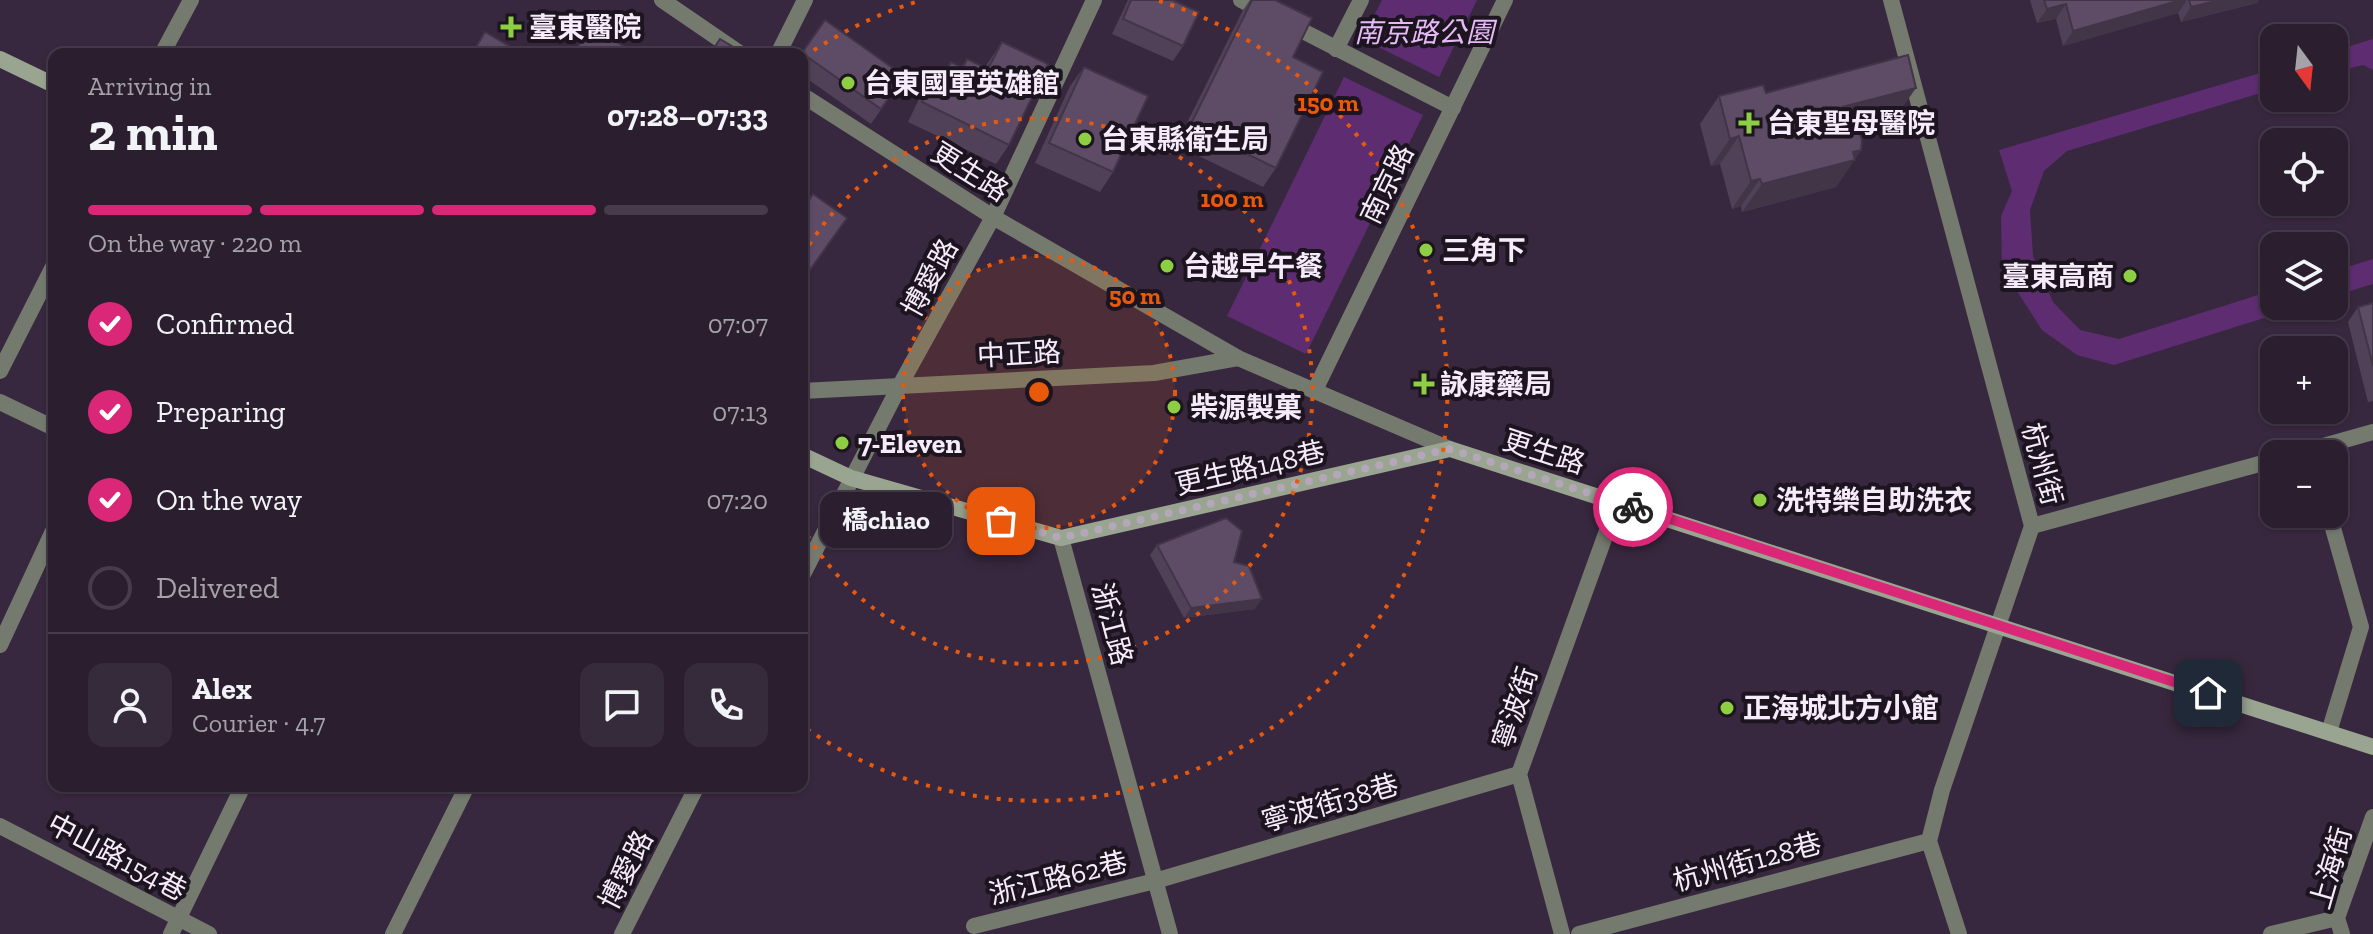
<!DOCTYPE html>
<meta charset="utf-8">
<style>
:root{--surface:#2a1e2f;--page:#362b3b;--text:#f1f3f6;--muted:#a5a2aa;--line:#463c4b;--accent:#db2777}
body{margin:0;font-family:"Zilla Slab","Noto Sans TC",serif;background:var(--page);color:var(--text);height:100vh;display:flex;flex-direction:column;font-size:30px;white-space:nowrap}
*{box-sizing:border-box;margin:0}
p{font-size:26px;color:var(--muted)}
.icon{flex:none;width:44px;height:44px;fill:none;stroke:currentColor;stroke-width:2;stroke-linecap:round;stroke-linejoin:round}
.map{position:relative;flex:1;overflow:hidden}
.panel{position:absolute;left:48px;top:48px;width:760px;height:744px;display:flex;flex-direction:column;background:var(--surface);border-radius:16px;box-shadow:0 2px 6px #0004,0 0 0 2px var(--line)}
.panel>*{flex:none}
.needle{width:52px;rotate:165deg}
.tools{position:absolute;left:2260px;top:24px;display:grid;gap:16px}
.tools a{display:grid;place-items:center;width:88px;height:88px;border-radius:16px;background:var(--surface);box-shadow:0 2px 6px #0004,0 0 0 2px var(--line);font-size:40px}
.pin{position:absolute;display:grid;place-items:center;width:68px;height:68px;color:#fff;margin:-34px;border-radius:16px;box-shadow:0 4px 12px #0006}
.courier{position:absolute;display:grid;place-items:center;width:80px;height:80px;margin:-40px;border:6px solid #db2777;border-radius:50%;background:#fff;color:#222;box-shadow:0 2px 10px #0007}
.bubble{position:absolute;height:56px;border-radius:16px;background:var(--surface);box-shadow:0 2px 6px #0004,0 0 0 2px var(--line);font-size:26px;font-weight:700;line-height:56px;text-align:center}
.overview em{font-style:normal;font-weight:700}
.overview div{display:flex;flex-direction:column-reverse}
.overview{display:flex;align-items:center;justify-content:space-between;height:136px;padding:0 40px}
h1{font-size:52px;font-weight:700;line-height:60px}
.bar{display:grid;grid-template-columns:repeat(4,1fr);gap:12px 8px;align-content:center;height:96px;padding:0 40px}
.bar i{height:10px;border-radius:6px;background:var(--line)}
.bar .current{background:var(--accent)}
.bar p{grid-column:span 4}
.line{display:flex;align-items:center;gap:20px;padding:0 40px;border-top:2px solid var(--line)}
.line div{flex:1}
.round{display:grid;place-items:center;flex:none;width:84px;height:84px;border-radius:16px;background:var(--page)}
ol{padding:0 40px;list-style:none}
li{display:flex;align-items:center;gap:24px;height:88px}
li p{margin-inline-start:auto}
li .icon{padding:8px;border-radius:50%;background:var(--accent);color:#fff;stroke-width:4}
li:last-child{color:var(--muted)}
li i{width:44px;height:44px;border:4px solid var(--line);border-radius:50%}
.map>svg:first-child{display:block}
</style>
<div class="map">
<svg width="2373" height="934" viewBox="0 0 2373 934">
<rect width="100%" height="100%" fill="#38283f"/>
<g fill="#5e2c71">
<polygon points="1382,0 1477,0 1439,77 1362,39"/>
<polygon points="2373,39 2373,70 2363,65 2334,72 2334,51"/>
<polygon points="2274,69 2274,89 2067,151 2044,171 2030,210 2033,256 2053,302 2080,330 2119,339 2274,290 2274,306 2302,306 2114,365 2077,355 2042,330 2002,268 2001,216 2012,191 1999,150"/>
<polygon points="1344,77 1423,115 1306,354 1227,316"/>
<polygon points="2373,259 2373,284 2334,296 2334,271"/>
</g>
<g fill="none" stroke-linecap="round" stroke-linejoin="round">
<g stroke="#747b6e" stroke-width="16">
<polyline points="662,0 741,54"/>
<polyline points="1241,0 1266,13"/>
<polyline points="1891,0 2032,526 1942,790 1929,841 1959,934"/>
<polyline points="1287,23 1453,108"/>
<polyline points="1336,49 1361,0"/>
<polyline points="162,54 191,0"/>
<polyline points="778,54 805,0"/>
<polyline points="802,95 993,217 1238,358 1450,449"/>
<polyline points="0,371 54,265"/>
<polyline points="1315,390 1505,0"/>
<polyline points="802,391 1154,373 1238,358"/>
<polyline points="0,402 54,428"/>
<polyline points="2295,454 2373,432"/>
<polyline points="2329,514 2361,627 2329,732"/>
<polyline points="2032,526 2274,460"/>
<polyline points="1061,538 1170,934"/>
<polyline points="802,576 899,387 993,217 1094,0"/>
<polyline points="0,645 54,529"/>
<polyline points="0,826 209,934"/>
<polyline points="974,926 1155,881 1519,774"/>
<polyline points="171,934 243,786"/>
<polyline points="393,934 467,786"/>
<polyline points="622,934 697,786"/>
<polyline points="1562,934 1519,774 1617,503"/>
<polyline points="1579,934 1929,841"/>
<polyline points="2271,934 2337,918"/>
<polyline points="2342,934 2337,918 2373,817"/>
</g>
<g stroke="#9aa591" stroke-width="16">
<polyline points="0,59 54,85"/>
<polyline points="802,455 851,478 1061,538 1450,449 2373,747"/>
</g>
</g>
<g fill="#514158">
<polygon points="1128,0 1172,0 1183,46 1173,61 1112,34"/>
<polygon points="1250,0 1275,0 1293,57 1276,168 1263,187 1176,145 1243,10"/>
<polygon points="2030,0 2259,0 2257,3 2181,22 2178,13 2063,46 2056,19 2037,23"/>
<polygon points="825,20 904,76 871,124 802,75 801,54"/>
<polygon points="1002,42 1009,145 996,164 908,122 919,99 933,79 937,82 951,62 961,67 967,59 985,67"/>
<polygon points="1084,67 1113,172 1100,192 1035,163 1070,86"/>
<polygon points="1719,96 1897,115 1858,125 1861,150 1836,187 1742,212 1741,206 1732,209 1720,164 1711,166 1700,124"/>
<polygon points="2373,303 2373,401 2368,402 2348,322 2358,307"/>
<polygon points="1157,545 1255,609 1184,618 1150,555"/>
</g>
<g fill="#423547">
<polygon points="2181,0 2187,0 2178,13 2063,46 2073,31"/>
<polygon points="2220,0 2259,0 2257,3 2181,22 2191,7"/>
<polygon points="2066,4 2056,19 2037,23 2047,9"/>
<polygon points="1916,88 1897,115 1823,134 1842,107"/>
<polygon points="1739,136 1720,164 1711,166 1730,139"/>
<polygon points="1861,150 1836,187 1742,212 1762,184"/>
<polygon points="1760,179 1741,206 1732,209 1751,181"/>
<polygon points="1262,599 1255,609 1184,618 1191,608"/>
</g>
<g fill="#5e4c66" stroke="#423547" stroke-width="2">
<polygon points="1131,0 1172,0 1199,12 1183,46 1123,19"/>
<polygon points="1252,0 1275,0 1312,18 1293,57 1323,72 1276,168 1190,126"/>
<polygon points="2044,0 2181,0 2073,31 2066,4 2047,9"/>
<polygon points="2189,0 2220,0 2191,7"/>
<polygon points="825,20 904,76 881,109 802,53"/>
<polygon points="593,26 635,54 572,54"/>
<polygon points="485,32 523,54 472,54"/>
<polygon points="720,39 745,54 710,54"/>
<polygon points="1002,42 1048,64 1009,145 922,102 933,79 941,83 951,62 963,68 967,59 988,69"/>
<polygon points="1908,55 1916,88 1842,107 1846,122 1857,122 1862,141 1861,150 1853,152 1855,160 1762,184 1760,179 1751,181 1739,136 1730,139 1719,96 1763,85 1766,93"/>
<polygon points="1084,67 1148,96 1113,172 1049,143"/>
<polygon points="813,194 847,218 802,281 802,210"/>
<polygon points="2373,303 2373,366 2358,307"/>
<polygon points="1226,518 1242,531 1234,562 1249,566 1262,599 1191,608 1157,545"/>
</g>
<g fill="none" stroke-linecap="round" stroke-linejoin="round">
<polyline stroke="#b4a7b9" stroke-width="8" stroke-dasharray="0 14.4" points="1001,521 1061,538 1450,449 1633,507"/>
<polyline stroke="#db2777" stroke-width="10" points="1633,507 2208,693"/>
</g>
<circle cx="1039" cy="392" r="136" fill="#e8590c" fill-opacity=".12"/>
<g fill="none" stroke="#e8590c" stroke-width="4" stroke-dasharray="4 8">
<circle cx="1039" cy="392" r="136"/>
<path d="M803 255A273 273 0 1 1 803 528"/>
<path d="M804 57A409 409 0 0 1 919 1M1159 1A409 409 0 1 1 804 727"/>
</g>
<g fill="#8ece43" stroke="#1c141f" stroke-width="3">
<path d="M507 15h8v8h8v8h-8v8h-8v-8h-8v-8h8z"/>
<circle cx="848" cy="83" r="8"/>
<path d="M1745 111h8v8h8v8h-8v8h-8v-8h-8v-8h8z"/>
<circle cx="1085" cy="139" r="8"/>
<circle cx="1426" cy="250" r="8"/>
<circle cx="1167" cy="266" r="8"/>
<circle cx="2130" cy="276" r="8"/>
<path d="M1420 372h8v8h8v8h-8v8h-8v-8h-8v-8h8z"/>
<circle cx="1174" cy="407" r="8"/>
<circle cx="842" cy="443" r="8"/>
<circle cx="1760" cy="500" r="8"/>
<circle cx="1727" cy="708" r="8"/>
</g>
<g text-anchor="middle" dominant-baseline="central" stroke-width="8" stroke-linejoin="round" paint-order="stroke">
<g font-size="28" font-weight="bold" fill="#f6ebfa" stroke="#1c141f" text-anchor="start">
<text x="529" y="27">臺東醫院</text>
<text x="864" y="83">台東國軍英雄館</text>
<text x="1767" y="123">台東聖母醫院</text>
<text x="1101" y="139">台東縣衛生局</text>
<text x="1442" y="250">三角下</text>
<text x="1183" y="266">台越早午餐</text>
<text x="2114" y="276" text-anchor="end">臺東高商</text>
<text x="1440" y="384">詠康藥局</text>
<text x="1190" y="407">柴源製菓</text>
<text x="858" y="443">7-Eleven</text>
<text x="1776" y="500">洗特樂自助洗衣</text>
<text x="1743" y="708">正海城北方小館</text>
</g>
<g font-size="28" font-style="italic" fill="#e5baf6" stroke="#1c141f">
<text x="1424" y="32">南京路公園</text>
</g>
<g font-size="28" fill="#f6ebfa" stroke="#1c141f">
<text transform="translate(970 172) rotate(32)">更生路</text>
<text transform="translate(1387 184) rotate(-64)">南京路</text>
<text transform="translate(930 278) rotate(-61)">博愛路</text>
<text transform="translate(1019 354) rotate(-3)">中正路</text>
<text transform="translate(1544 452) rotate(18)">更生路</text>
<text transform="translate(2042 464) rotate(75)">杭州街</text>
<text transform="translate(1250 468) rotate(-13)">更生路148巷</text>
<text transform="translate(1112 624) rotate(75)">浙江路</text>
<text transform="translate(1515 708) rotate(-71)">寧波街</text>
<text transform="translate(1330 803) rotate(-16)">寧波街38巷</text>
<text transform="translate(117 857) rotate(28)">中山路154巷</text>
<text transform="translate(1747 862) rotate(-15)">杭州街128巷</text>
<text transform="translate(2331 868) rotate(-74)">上海街</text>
<text transform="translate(626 870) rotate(-63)">博愛路</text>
<text transform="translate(1058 878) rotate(-14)">浙江路62巷</text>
</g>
</g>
<circle cx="1039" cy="392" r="12" fill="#e8590c" stroke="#1c141f" stroke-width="4"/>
<g font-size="24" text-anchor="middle" font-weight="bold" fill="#e8590c" stroke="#1c141f" stroke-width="8" stroke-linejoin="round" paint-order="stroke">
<text x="1328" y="111">150 m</text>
<text x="1232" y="207">100 m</text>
<text x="1135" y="304">50 m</text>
</g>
</svg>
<div class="tools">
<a><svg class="needle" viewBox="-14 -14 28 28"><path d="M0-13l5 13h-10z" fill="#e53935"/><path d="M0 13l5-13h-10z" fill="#a5a2aa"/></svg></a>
<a><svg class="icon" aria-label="locate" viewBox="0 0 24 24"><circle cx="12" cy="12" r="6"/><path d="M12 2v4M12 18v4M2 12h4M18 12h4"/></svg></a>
<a><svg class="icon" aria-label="layers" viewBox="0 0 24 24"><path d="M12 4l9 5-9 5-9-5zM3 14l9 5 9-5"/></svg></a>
<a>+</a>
<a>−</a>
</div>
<div class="pin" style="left:1001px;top:521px;background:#ea580c"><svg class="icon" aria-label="bag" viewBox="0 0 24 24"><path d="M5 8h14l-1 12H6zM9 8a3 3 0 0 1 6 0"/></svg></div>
<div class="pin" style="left:2208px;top:693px;background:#1f2937"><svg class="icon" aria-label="home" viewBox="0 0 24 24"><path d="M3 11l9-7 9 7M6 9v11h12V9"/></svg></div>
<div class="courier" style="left:1633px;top:507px"><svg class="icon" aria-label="bike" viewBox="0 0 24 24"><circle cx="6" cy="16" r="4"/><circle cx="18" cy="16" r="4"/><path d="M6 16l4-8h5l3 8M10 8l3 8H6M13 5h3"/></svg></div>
<div class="bubble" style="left:820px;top:492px;width:132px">橋chiao</div>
<section class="panel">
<div class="overview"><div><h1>2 min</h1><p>Arriving in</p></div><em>07:28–07:33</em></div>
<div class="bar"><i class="current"></i><i class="current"></i><i class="current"></i><i></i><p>On the way · 220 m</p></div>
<ol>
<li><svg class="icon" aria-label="check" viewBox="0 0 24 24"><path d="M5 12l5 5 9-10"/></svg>Confirmed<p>07:07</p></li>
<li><svg class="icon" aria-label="check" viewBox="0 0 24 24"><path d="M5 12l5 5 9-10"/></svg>Preparing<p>07:13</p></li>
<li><svg class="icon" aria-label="check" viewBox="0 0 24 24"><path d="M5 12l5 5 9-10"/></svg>On the way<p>07:20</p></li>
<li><i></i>Delivered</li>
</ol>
<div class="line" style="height:144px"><a class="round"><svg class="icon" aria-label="person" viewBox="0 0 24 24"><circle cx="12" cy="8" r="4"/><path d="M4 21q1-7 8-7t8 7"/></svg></a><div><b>Alex</b><p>Courier · 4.7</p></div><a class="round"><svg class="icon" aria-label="chat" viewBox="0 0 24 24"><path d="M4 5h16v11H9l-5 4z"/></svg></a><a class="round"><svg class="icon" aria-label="phone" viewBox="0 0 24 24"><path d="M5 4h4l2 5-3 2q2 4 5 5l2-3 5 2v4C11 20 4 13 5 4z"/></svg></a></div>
</section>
</div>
